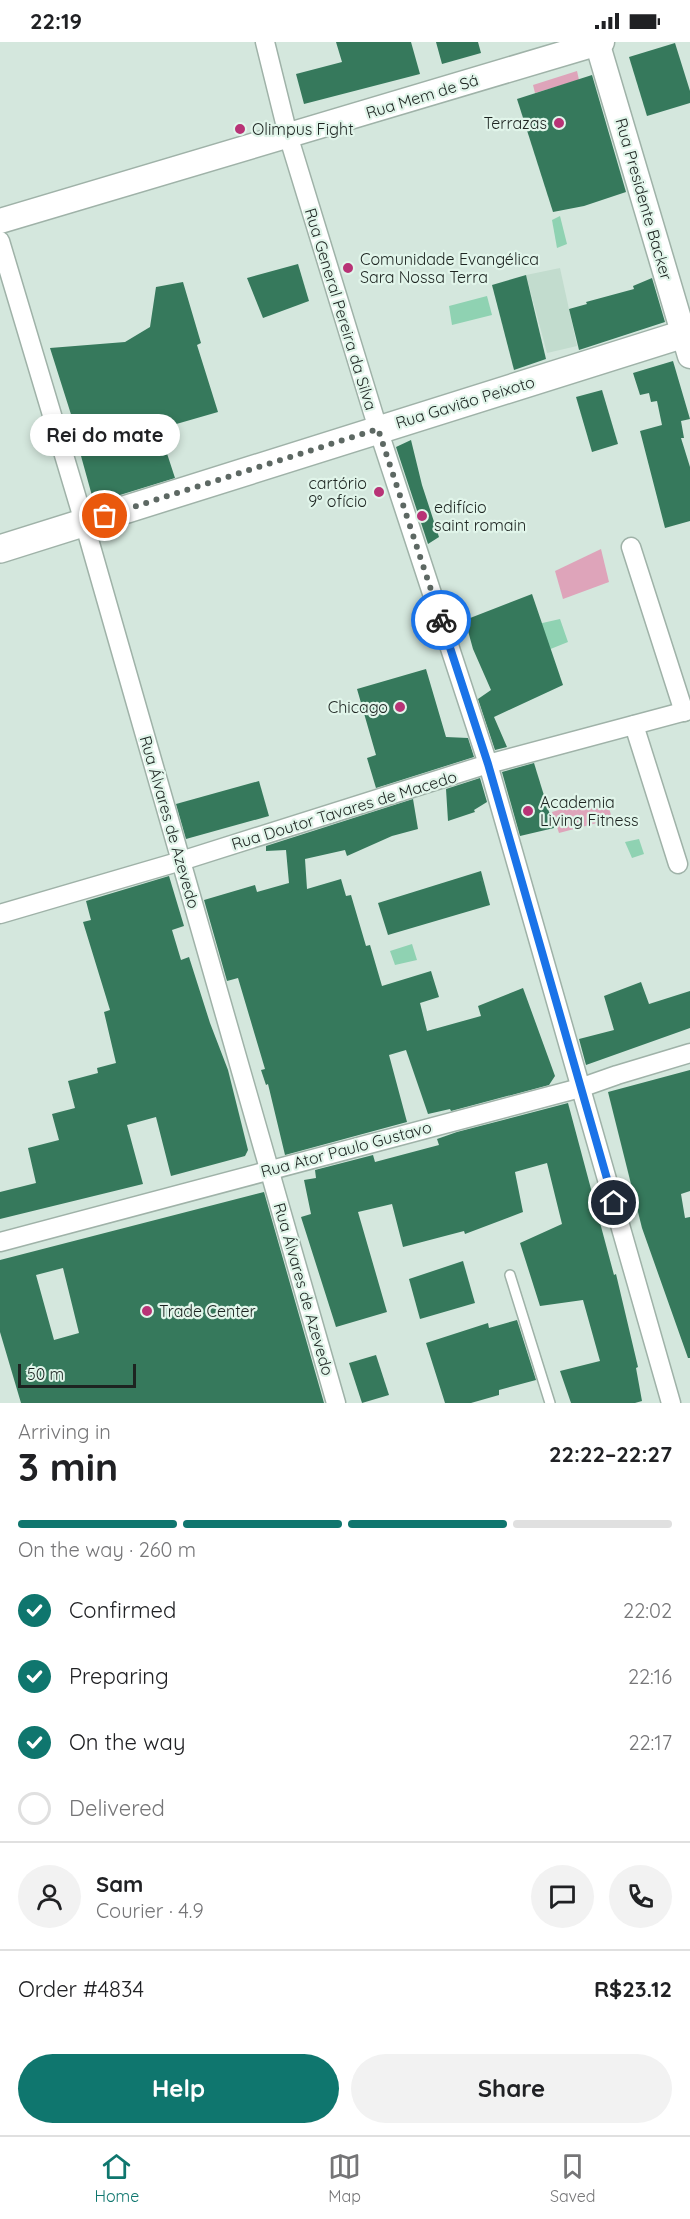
<!DOCTYPE html>
<meta charset="utf-8">
<style>
:root{--surface:#fff;--page:#f2f2f2;--text:#202124;--muted:#757577;--line:#e0e0e0;--accent:#0f766e}
body{margin:0;font-family:Quicksand,sans-serif;background:var(--page);color:var(--text);height:100vh;display:flex;flex-direction:column;font-size:22px;white-space:nowrap}
*{box-sizing:border-box;margin:0}
p{font-size:20px;color:var(--muted)}
.icon{flex:none;width:33px;height:33px;fill:none;stroke:currentColor;stroke-width:2;stroke-linecap:round;stroke-linejoin:round}
.map{position:relative;height:1361px;overflow:hidden}
.sheet{display:flex;flex-direction:column;background:var(--surface);flex:1}
.sheet>*{flex:none}
.scale{position:absolute;left:18px;bottom:15px;width:118px;box-sizing:border-box;padding-left:6px;border:3px solid #1d2421;border-top:0;font-size:16px;line-height:21px;white-space:nowrap;color:#1d2421;-webkit-text-stroke:4px #e1f5ea;paint-order:stroke}
.pin{position:absolute;display:grid;place-items:center;width:51px;height:51px;color:#fff;margin:-26px;border:3px solid #fff;border-radius:50%;box-shadow:0 2px 6px #0007}
.courier{position:absolute;display:grid;place-items:center;width:60px;height:60px;margin:-30px;border:4px solid #1a73e8;border-radius:50%;background:#fff;color:#222;box-shadow:0 2px 8px #0007}
.bubble{position:absolute;height:42px;border-radius:21px;background:var(--surface);box-shadow:0 3px 9px #0003;font-size:20px;font-weight:700;line-height:42px;text-align:center}
.summary em{font-style:normal;font-weight:700}
.summary div{display:flex;flex-direction:column-reverse}
.summary{display:flex;align-items:center;justify-content:space-between;height:102px;padding:0 18px}
h1{font-size:39px;font-weight:700;line-height:45px}
.bar{display:grid;grid-template-columns:repeat(4,1fr);gap:9px 6px;align-content:center;height:72px;padding:0 18px}
.bar i{height:8px;border-radius:4px;background:var(--line)}
.bar .selected{background:var(--accent)}
.bar p{grid-column:span 4}
.line{display:flex;align-items:center;gap:15px;padding:0 18px;border-top:2px solid var(--line)}
.line div{flex:1}
.round{display:grid;place-items:center;flex:none;width:63px;height:63px;border-radius:32px;background:var(--page)}
ol{padding:0 18px;list-style:none}
li{display:flex;align-items:center;gap:18px;height:66px}
li p{margin-inline-start:auto}
li .icon{padding:6px;border-radius:50%;background:var(--accent);color:#fff;stroke-width:4}
li:last-child{color:var(--muted)}
li i{width:33px;height:33px;border:3px solid var(--line);border-radius:50%}
.button{display:flex;gap:12px;margin-top:auto;padding:12px 18px}
.button a{flex:1;height:69px;border-radius:36px;background:var(--accent);color:#fff;font-size:24px;font-weight:700;line-height:69px;text-align:center}
.button a+a{background:var(--page);color:var(--text)}
.status{display:flex;justify-content:space-between;align-items:center;height:42px;padding:0 30px;background:var(--surface);direction:ltr}
.status svg{height:16px;fill:currentColor}
.dock{display:flex;justify-content:space-around;align-items:center;height:84px;border-top:2px solid var(--line);background:var(--surface);font-size:16px;color:var(--muted)}
.dock a{display:grid;justify-items:center;gap:3px}
.dock .selected{color:var(--accent)}
.map>svg:first-child{display:block}
</style>
<div class="status"><b>22:19</b><svg viewBox="0 0 49 12"><path d="M0 12V9h3v3zM5 12V6h3v6zM10 12V3h3v9zM15 12V0h3v12zM26 1h20v11H26zM47 4h2v5h-2z"/></svg></div>
<div class="map">
<svg width="690" height="1361" viewBox="0 0 690 1361">
<rect width="100%" height="100%" fill="#d4e7dd"/>
<polygon fill="#c2dcce" points="560,226 577,304 547,311 526,233"/>
<g fill="#dea4ba">
<polygon points="577,29 579,38 535,51 533,43"/>
<polygon points="601,507 609,540 563,557 555,529"/>
<polygon points="606,754 612,777 559,791 552,770"/>
</g>
<g fill="#8fd2b2">
<polygon points="560,174 567,202 557,206 552,178"/>
<polygon points="487,254 492,273 452,283 449,264"/>
<polygon points="560,577 568,600 548,608 538,582"/>
<polygon points="639,797 644,812 632,816 625,800"/>
<polygon points="412,902 417,918 395,923 390,909"/>
</g>
<g fill="#36795c" fill-rule="evenodd">
<polygon points="336,0 411,0 420,32 304,62 296,32 342,20"/>
<polygon points="436,0 478,0 481,11 442,22"/>
<polygon points="675,1 690,49 690,61 647,74 629,15"/>
<polygon points="592,33 626,150 584,164 553,170 517,57"/>
<polygon points="298,222 309,259 263,276 247,236"/>
<polygon points="526,233 546,317 514,328 492,243"/>
<polygon points="652,236 665,280 579,308 569,267 587,262 586,260 634,247 633,244"/>
<polygon points="183,240 201,301 197,303 218,370 159,387 175,436 94,461 73,385 75,385 50,306 125,300 150,285 156,245"/>
<polygon points="673,319 690,377 681,379 684,396 681,396 690,425 690,479 665,486 640,389 662,383 657,359 651,360 649,351 640,353 633,331"/>
<polygon points="602,348 618,402 592,410 576,355"/>
<polygon points="411,398 422,443 439,495 428,502 396,405"/>
<polygon points="532,552 563,643 494,675 507,705 495,708 478,657 491,648 473,607 465,578"/>
<polygon points="426,627 446,695 468,696 474,715 376,746 367,716 376,713 357,647"/>
<polygon points="534,721 554,786 520,794 502,730"/>
<polygon points="480,736 487,760 474,768 475,770 448,779 446,747"/>
<polygon points="259,739 269,774 186,797 176,762"/>
<polygon points="413,757 418,787 392,794 347,814 345,808 305,817 307,847 341,837 346,854 351,853 366,904 370,903 382,944 431,929 439,955 420,961 427,989 481,974 478,964 523,946 555,1034 549,1043 451,1069 450,1067 428,1072 406,1008 389,1013 407,1080 285,1113 268,1042 266,1043 261,1028 265,1027 238,936 227,939 204,858 255,843 257,850 289,841 286,808 266,809 266,804"/>
<polygon points="481,829 490,863 388,893 378,861"/>
<polygon points="169,834 184,884 172,888 181,918 189,915 210,981 228,1028 248,1108 245,1114 171,1134 156,1075 127,1083 143,1142 0,1177 0,1150 36,1141 28,1106 59,1098 52,1072 75,1066 68,1039 98,1031 97,1026 116,1021 104,970 110,968 83,880 91,878 86,859"/>
<polygon points="641,940 649,962 690,949 690,986 586,1023 579,997 614,988 604,954"/>
<polygon points="690,1028 690,1149 681,1152 685,1176 690,1175 690,1316 688,1316 642,1186 608,1050"/>
<polygon points="568,1061 614,1233 616,1232 638,1325 636,1326 642,1359 635,1361 571,1361 560,1329 600,1319 583,1258 540,1264 520,1201 562,1182 547,1121 515,1130 523,1170 465,1192 464,1189 403,1205 392,1162 358,1170 387,1270 336,1285 301,1175 311,1172 304,1138 316,1136 315,1128 373,1113 375,1120 439,1103 437,1097 457,1090"/>
<path d="M264,1150L324,1361H21L0,1290V1218ZM63,1226L79,1291L54,1298L36,1233Z"/>
<polygon points="463,1219 475,1261 420,1277 409,1237"/>
<polygon points="517,1278 536,1338 499,1348 499,1353 471,1361 445,1361 426,1301 488,1281 489,1286"/>
<polygon points="376,1313 389,1353 362,1361 349,1321"/>
</g>
<g fill="none" stroke-linecap="round" stroke-linejoin="round">
<defs>
<polyline id="lane" points="510,1233 550,1361"/>
<g id="street">
<polyline points="265,0 288,93 378,387 488,722 671,1361"/>
<polyline points="0,199 84,480 336,1361"/>
<polyline points="631,505 684,670"/>
<polyline points="634,683 678,822"/>
<polyline points="0,872 181,819 488,722 690,668"/>
<polyline points="0,1200 580,1046 617,1033 690,1011"/>
</g>
<g id="secondary">
<polyline points="597,0 690,314"/>
<polyline points="0,179 602,0"/>
</g>
<polyline id="primary" points="0,507 690,290"/>
</defs>
<use href="#lane" stroke="#9fb2a8" stroke-width="12"/>
<use href="#street" stroke="#9fb2a8" stroke-width="21"/>
<use href="#secondary" stroke="#9fb2a8" stroke-width="27"/>
<use href="#primary" stroke="#9fb2a8" stroke-width="30"/>
<use href="#lane" stroke="#fff" stroke-width="9"/>
<use href="#street" stroke="#fff" stroke-width="18"/>
<use href="#secondary" stroke="#fff" stroke-width="24"/>
<use href="#primary" stroke="#fff" stroke-width="27"/>
</g>
<g fill="none" stroke-linecap="round" stroke-linejoin="round">
<polyline stroke="#5d6863" stroke-width="6" stroke-dasharray="0 10.8" points="105,474 378,387 441,578"/>
<polyline stroke="#1a73e8" stroke-width="8" points="441,578 488,722 614,1161"/>
</g>
<g fill="#b83376" stroke="#e1f5ea" stroke-width="2">
<circle cx="559" cy="81" r="6"/>
<circle cx="240" cy="87" r="6"/>
<circle cx="348" cy="226" r="6"/>
<circle cx="379" cy="450" r="6"/>
<circle cx="422" cy="474" r="6"/>
<circle cx="400" cy="665" r="6"/>
<circle cx="528" cy="769" r="6"/>
<circle cx="147" cy="1269" r="6"/>
</g>
<g text-anchor="middle" dominant-baseline="central" stroke-width="4.5" stroke-linejoin="round" paint-order="stroke">
<g font-size="16" fill="#1d2421" stroke="#e1f5ea">
<text transform="translate(422 54) rotate(-17)">Rua Mem de Sá</text>
<text transform="translate(644 157) rotate(74)">Rua Presidente Backer</text>
<text transform="translate(341 267) rotate(73)">Rua General Pereira da Silva</text>
<text transform="translate(465 360) rotate(-17)">Rua Gavião Peixoto</text>
<text transform="translate(344 768) rotate(-17)">Rua Doutor Tavares de Macedo</text>
<text transform="translate(170 780) rotate(74)">Rua Álvares de Azevedo</text>
<text transform="translate(346 1107) rotate(-15)">Rua Ator Paulo Gustavo</text>
<text transform="translate(304 1247) rotate(74)">Rua Álvares de Azevedo</text>
</g>
<g font-size="16" fill="#1d2421" stroke="#e1f5ea" text-anchor="start">
<text x="547" y="81" text-anchor="end">Terrazas</text>
<text x="252" y="87">Olimpus Fight</text>
<text x="360" y="217">Comunidade Evangélica<tspan x="360" dy="18">Sara Nossa Terra</tspan></text>
<text x="367" y="441" text-anchor="end">cartório<tspan x="367" dy="18">9° ofício</tspan></text>
<text x="434" y="465">edifício<tspan x="434" dy="18">saint romain</tspan></text>
<text x="388" y="665" text-anchor="end">Chicago</text>
<text x="540" y="760">Academia<tspan x="540" dy="18">Living Fitness</tspan></text>
<text x="159" y="1269">Trade Center</text>
</g>
</g>
</svg>
<div class="scale">50 m</div>
<div class="pin" style="left:105px;top:474px;background:#ea580c"><svg class="icon" aria-label="bag" viewBox="0 0 24 24"><path d="M5 8h14l-1 12H6zM9 8a3 3 0 0 1 6 0"/></svg></div>
<div class="pin" style="left:614px;top:1161px;background:#1f2937"><svg class="icon" aria-label="home" viewBox="0 0 24 24"><path d="M3 11l9-7 9 7M6 9v11h12V9"/></svg></div>
<div class="courier" style="left:441px;top:578px"><svg class="icon" aria-label="bike" viewBox="0 0 24 24"><circle cx="6" cy="16" r="4"/><circle cx="18" cy="16" r="4"/><path d="M6 16l4-8h5l3 8M10 8l3 8H6M13 5h3"/></svg></div>
<div class="bubble" style="left:30px;top:372px;width:150px">Rei do mate</div>
</div>
<section class="sheet">
<div class="summary"><div><h1>3 min</h1><p>Arriving in</p></div><em>22:22–22:27</em></div>
<div class="bar"><i class="selected"></i><i class="selected"></i><i class="selected"></i><i></i><p>On the way · 260 m</p></div>
<ol>
<li><svg class="icon" aria-label="check" viewBox="0 0 24 24"><path d="M5 12l5 5 9-10"/></svg>Confirmed<p>22:02</p></li>
<li><svg class="icon" aria-label="check" viewBox="0 0 24 24"><path d="M5 12l5 5 9-10"/></svg>Preparing<p>22:16</p></li>
<li><svg class="icon" aria-label="check" viewBox="0 0 24 24"><path d="M5 12l5 5 9-10"/></svg>On the way<p>22:17</p></li>
<li><i></i>Delivered</li>
</ol>
<div class="line" style="height:108px"><a class="round"><svg class="icon" aria-label="person" viewBox="0 0 24 24"><circle cx="12" cy="8" r="4"/><path d="M4 21q1-7 8-7t8 7"/></svg></a><div><b>Sam</b><p>Courier · 4.9</p></div><a class="round"><svg class="icon" aria-label="chat" viewBox="0 0 24 24"><path d="M4 5h16v11H9l-5 4z"/></svg></a><a class="round"><svg class="icon" aria-label="phone" viewBox="0 0 24 24"><path d="M5 4h4l2 5-3 2q2 4 5 5l2-3 5 2v4C11 20 4 13 5 4z"/></svg></a></div>
<div class="line" style="height:78px"><div>Order #4834</div><b>R$23.12</b></div>
<div class="button"><a>Help</a><a>Share</a></div>
</section>
<nav class="dock">
<a class="selected"><svg class="icon" aria-label="home" viewBox="0 0 24 24"><path d="M3 11l9-7 9 7M6 9v11h12V9"/></svg>Home</a>
<a><svg class="icon" aria-label="map" viewBox="0 0 24 24"><path d="M3 6l6-2 6 2 6-2v14l-6 2-6-2-6 2zM9 4v14M15 6v14"/></svg>Map</a>
<a><svg class="icon" aria-label="saved" viewBox="0 0 24 24"><path d="M7 4h10v16l-5-4-5 4z"/></svg>Saved</a>
</nav>
